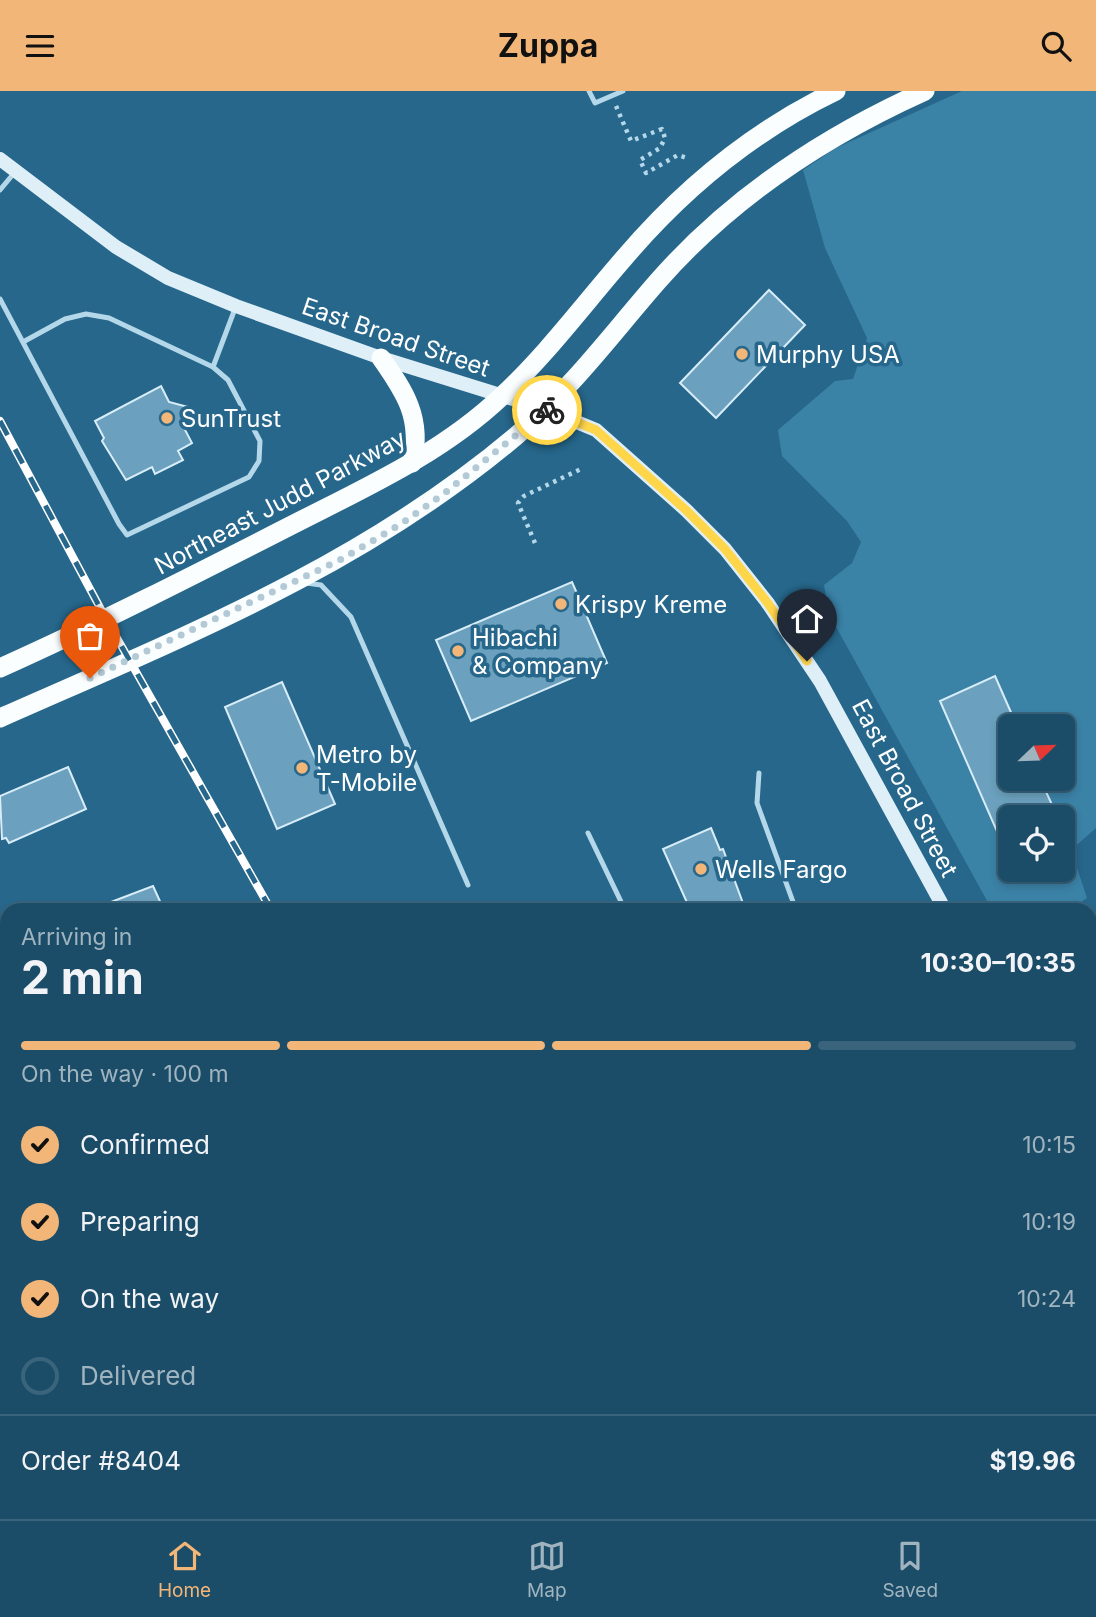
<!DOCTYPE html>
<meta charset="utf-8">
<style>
:root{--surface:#1c4d68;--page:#25546e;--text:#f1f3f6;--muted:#a0b4c0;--line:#3a647c;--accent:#f3b679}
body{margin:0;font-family:Inter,sans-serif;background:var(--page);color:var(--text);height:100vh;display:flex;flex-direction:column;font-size:26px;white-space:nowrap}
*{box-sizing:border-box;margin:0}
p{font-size:23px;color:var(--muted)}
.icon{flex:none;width:38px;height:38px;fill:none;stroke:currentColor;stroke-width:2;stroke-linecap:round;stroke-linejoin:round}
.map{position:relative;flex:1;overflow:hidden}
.details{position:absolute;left:0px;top:812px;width:1097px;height:616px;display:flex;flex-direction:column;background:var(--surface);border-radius:21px 21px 0 0;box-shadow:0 4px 10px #0003,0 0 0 2px var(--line)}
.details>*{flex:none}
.needle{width:46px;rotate:67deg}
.fabs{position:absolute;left:998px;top:623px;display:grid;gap:14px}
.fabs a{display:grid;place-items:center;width:77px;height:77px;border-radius:10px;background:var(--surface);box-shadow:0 4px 10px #0003,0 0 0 2px var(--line);font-size:35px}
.pin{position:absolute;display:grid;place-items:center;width:60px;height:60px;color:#fff;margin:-72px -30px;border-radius:50% 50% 50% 0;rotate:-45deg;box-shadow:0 0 7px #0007}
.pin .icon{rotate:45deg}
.courier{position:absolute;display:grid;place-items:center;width:70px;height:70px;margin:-35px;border:5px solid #ffd54a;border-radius:50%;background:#fff;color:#222;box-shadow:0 2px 9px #0007}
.headline em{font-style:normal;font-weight:700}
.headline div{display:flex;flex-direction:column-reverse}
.headline{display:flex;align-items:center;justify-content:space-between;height:119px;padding:0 21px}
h1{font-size:46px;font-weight:700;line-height:52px}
.bar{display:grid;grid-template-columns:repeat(4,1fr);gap:10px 7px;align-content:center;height:84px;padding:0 21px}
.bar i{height:9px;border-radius:5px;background:var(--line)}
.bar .active{background:var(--accent)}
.bar p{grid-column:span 4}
.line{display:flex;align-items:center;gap:18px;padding:0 21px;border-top:2px solid var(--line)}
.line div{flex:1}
ol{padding:0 21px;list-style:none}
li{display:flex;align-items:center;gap:21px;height:77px}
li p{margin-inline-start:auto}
li .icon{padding:7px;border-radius:50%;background:var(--accent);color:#111;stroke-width:4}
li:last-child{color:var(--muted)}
li i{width:38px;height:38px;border:4px solid var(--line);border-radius:50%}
header{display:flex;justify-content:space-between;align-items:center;height:91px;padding:0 21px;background:var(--accent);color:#111;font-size:32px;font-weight:700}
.tab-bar{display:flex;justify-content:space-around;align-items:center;height:98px;border-top:2px solid var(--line);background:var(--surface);font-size:19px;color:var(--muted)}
.tab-bar a{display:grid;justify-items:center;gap:4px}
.tab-bar .active{color:var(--accent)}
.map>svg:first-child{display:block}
</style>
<header><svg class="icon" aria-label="menu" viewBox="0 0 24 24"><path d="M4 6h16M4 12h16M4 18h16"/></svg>Zuppa<svg class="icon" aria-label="search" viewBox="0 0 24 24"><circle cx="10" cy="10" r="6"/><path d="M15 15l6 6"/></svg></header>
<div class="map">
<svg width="1096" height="1428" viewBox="0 0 1096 1428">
<rect width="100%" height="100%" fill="#26678b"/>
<g fill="#3b82a7" fill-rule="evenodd">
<path d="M962,0H1096V737L1071,759L1087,807L1069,819L991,817L829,523L824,494L852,472L861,451L847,430L782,365L778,339L835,290L853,288L867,247L825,157L803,79L836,57ZM1010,635H1062V688H1010ZM1010,726H1062V779H1010Z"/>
<polygon points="1090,1161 1096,1167 1096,1409 1090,1410"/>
<polygon points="775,1421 979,1421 968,1428 781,1428"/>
</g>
<g fill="#6ba1be" stroke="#d8edf8" stroke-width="2">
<polygon points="769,199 805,234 716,327 680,292"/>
<polygon points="161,295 169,311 188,316 183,335 192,352 178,360 183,369 155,383 152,376 126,389 102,350 104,347 95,330"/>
<polygon points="572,491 607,572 471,630 436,549"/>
<polygon points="995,585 1017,635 1010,635 1010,688 1040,688 1055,720 1041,726 1010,726 1010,740 999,745 940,610"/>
<polygon points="282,591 335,713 277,738 225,616"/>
<polygon points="68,676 86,718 9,752 6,747 2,748 0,705"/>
<polygon points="711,737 720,759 723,758 744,815 735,819 685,819 689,816 663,758"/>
<polygon points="153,795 164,819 90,819"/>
<polygon points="7,1388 7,1421 40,1421 43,1428 0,1428 0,1391"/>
<polygon points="573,1421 589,1421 596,1428 565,1428"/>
</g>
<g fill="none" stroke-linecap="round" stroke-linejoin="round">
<g stroke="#b4d8ea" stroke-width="4.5" stroke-dasharray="3.5 5" stroke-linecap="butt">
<polyline points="616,15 631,50 662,38 665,47 660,57 640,69 646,82 678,64 687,67"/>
<polyline points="535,452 518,412 524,405 583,377"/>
</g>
<g stroke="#b4d8ea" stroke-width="5">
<polyline points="589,0 595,12 623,0"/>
<polyline points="0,99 15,81"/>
<polyline points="0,208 119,433 127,444 249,386 259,370 260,350 228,289 213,276 109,227 86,223 65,228 23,251"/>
<polyline points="213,276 236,215"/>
<polyline points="306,492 321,494 351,526 468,794"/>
<polyline points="759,682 757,712 796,819"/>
<polyline points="588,742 625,819"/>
<polyline points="0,835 7,834"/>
<polyline points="1090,842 1096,838"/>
<polyline points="0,870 7,863"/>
<polyline points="1090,1131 1096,1126"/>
<path d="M0,1269C5,1281 9,1289 0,1300"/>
<polyline points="331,1428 342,1421"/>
</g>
<g stroke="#dfeff8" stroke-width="14">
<polyline points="0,68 116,156 168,187 236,215 381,267 545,318 596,339 686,419 725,458 767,511 820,590 945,819"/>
<polyline points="1090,1072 1096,1079"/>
</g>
<g stroke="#fbfefe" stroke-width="19">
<path d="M381,267C405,301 423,328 412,372"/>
<path d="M0,577C98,533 194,484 290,435C364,397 441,363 502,305C547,263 584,213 625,166C683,98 755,39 836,0"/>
<path d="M0,627C183,546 362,475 516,345C573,296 610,245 658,190C731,107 825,45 925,0"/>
<polyline points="0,992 7,1008"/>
<polyline points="202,1421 207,1428"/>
</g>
<defs>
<g id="rail">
<polyline points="0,330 105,526 271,819"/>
<polyline points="726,1421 733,1428"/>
</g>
</defs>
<use href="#rail" stroke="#fff" stroke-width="8"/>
<use href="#rail" stroke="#26678b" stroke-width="5" stroke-dasharray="16" stroke-linecap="butt"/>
</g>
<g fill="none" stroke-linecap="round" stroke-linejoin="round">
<polyline stroke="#b3cad6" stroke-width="7" stroke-dasharray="0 12.6" points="90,587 340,469 401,433 446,401 547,319"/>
<polyline stroke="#ffd54a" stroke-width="9" points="547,319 596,339 686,419 725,458 767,511 807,570"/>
</g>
<g fill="#f3b679" stroke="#26678b" stroke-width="2.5">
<circle cx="742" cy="263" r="7"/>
<circle cx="167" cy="327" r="7"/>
<circle cx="561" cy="513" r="7"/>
<circle cx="458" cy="560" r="7"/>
<circle cx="302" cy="677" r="7"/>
<circle cx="701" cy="778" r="7"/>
</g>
<g text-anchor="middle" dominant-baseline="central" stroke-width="7" stroke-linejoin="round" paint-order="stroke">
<g font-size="24" fill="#fff" stroke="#26678b">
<text transform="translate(396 246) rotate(19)">East Broad Street</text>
<text transform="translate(280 411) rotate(-28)">Northeast Judd Parkway</text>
<text transform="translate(905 697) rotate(62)">East Broad Street</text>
</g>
<g font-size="24" fill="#fff" stroke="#26678b" text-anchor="start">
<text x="756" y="263">Murphy USA</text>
<text x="181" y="327">SunTrust</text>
<text x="575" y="513">Krispy Kreme</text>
<text x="472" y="546">Hibachi<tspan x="472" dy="28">&amp; Company</tspan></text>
<text x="316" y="663">Metro by<tspan x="316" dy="28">T-Mobile</tspan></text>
<text x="715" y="778">Wells Fargo</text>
</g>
</g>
</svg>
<div class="fabs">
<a><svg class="needle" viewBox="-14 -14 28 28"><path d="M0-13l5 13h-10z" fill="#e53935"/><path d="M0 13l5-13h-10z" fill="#a0b4c0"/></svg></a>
<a><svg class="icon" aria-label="locate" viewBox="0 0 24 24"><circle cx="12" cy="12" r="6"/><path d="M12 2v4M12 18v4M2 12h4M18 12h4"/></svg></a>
</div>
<div class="pin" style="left:90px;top:587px;background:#ea580c"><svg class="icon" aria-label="bag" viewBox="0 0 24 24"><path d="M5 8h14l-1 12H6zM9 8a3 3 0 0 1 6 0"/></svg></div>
<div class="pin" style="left:807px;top:570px;background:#1f2937"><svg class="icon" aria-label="home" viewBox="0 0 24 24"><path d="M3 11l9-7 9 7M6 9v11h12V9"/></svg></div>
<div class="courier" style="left:547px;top:319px"><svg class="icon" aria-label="bike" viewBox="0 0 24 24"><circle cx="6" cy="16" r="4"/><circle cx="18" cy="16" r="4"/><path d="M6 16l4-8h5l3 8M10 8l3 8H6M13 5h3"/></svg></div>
<section class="details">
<div class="headline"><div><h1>2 min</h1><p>Arriving in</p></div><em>10:30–10:35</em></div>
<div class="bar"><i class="active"></i><i class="active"></i><i class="active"></i><i></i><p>On the way · 100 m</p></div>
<ol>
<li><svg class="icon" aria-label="check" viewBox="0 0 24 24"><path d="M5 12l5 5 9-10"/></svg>Confirmed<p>10:15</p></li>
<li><svg class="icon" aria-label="check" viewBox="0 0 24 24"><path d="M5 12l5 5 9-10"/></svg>Preparing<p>10:19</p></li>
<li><svg class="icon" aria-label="check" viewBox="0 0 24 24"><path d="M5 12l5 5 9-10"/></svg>On the way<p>10:24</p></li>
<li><i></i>Delivered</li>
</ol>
<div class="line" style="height:91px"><div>Order #8404</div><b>$19.96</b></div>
</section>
</div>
<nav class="tab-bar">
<a class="active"><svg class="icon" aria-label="home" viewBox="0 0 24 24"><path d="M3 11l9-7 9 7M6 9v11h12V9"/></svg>Home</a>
<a><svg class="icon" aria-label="map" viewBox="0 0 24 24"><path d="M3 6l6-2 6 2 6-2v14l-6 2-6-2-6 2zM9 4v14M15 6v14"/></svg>Map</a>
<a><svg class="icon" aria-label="saved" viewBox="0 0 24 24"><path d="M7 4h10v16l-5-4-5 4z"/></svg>Saved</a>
</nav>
